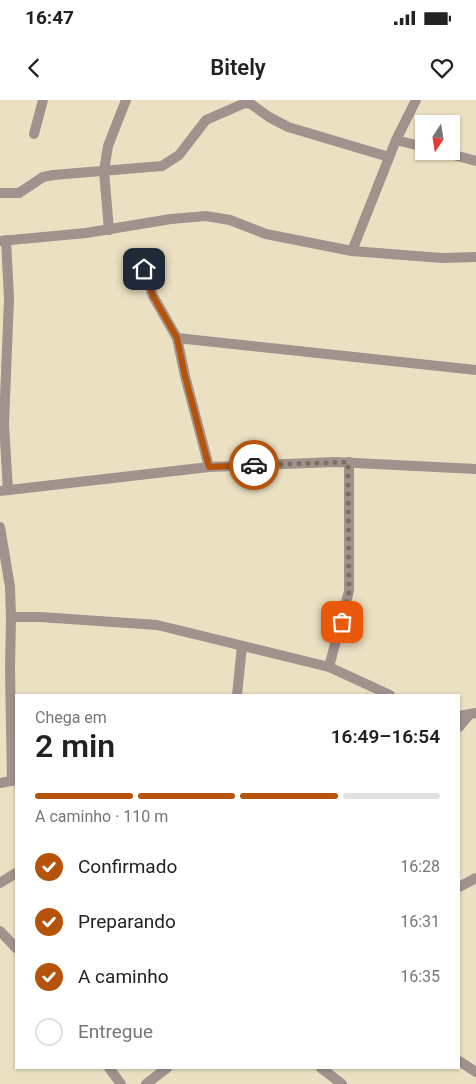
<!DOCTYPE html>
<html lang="pt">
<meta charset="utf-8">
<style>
:root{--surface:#fff;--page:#f6f6f6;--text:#222;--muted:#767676;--line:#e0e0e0;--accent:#b45309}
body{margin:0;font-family:Roboto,sans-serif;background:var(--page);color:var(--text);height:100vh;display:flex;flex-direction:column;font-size:19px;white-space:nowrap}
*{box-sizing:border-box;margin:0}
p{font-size:16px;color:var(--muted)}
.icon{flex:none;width:28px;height:28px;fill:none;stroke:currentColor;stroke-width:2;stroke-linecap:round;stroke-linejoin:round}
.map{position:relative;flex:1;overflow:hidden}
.sheet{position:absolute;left:15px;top:594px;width:445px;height:375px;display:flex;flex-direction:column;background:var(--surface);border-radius:0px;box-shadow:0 1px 4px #0004}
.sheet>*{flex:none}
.needle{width:32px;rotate:192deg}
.controls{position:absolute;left:415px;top:15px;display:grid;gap:10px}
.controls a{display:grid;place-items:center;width:45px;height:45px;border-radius:0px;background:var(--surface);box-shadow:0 1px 4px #0004;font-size:25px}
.pin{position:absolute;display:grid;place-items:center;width:42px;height:42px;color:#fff;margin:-21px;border-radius:10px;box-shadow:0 2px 8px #0006}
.courier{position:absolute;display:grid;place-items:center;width:50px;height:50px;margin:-25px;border:4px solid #b45309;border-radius:50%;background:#fff;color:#222;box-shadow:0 1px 6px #0007}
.head em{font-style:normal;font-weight:600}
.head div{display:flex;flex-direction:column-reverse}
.head{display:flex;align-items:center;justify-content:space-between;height:85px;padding:0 20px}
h1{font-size:32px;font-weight:600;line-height:38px}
.bar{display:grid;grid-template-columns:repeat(4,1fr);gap:8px 5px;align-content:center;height:60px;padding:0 20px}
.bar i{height:6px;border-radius:4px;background:var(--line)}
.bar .active{background:var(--accent)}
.bar p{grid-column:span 4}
ol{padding:0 20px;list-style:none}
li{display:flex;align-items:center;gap:15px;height:55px}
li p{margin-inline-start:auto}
li .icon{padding:5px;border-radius:50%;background:var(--accent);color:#fff;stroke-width:4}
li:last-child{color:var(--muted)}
li i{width:28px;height:28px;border:2px solid var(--line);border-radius:50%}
.status{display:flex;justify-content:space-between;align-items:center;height:35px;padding:0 25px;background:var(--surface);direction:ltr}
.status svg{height:14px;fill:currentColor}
header{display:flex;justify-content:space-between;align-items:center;height:65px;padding:0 20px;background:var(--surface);font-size:22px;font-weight:600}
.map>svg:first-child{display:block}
</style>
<div class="status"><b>16:47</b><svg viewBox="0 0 49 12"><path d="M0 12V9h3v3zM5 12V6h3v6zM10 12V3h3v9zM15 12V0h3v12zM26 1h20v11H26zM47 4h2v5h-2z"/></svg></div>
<header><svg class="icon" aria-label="back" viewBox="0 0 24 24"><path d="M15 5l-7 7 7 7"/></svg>Bitely<svg class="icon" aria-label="heart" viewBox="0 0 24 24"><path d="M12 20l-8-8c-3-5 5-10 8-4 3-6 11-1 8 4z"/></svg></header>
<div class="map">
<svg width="476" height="984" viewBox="0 0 476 984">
<rect width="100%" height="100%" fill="#ebe0c1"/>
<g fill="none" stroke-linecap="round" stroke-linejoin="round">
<g stroke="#a1928d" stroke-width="10">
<polyline points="34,34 43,0"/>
<polyline points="396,40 424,47"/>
<polyline points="439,51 476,61"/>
<polyline points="0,93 19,93 43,77 53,75 162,66 179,55 206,20 245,3 251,4 269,17 288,27 389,57"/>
<polyline points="109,130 104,71 108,46 126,0"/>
<polyline points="6,140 9,198 4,324 8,390"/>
<polyline points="0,141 86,133 171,119 206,116 230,120 266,134 352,151 442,158 476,157"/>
<polyline points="352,151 396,40 416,0"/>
<polyline points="144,169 153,196 177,238 185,276 209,367"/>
<polyline points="177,238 476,270"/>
<polyline points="0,391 209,367 335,362 476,369"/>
<polyline points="0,427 10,487 11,517 10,568 12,681"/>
<polyline points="11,517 40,517 157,525 329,567 390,595"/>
<polyline points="329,567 349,491 349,362"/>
<polyline points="237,595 242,546"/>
<polyline points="459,616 476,613"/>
<polyline points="459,627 469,615"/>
<polyline points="0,683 16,680"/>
<polyline points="0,783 16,773"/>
<polyline points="459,787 476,778"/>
<polyline points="0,831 16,848"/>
<polyline points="459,961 476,972"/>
<polyline points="109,968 121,984"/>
<polyline points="321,968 342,984"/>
<polyline points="146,984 167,968"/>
</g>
</g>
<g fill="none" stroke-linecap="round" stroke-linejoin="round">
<polyline stroke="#79725f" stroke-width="5" stroke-dasharray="0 9" points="254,365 348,362 349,492 342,522"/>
<polyline stroke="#b45309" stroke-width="6" points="144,169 153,196 177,238 185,276 209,367 254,365"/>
</g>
</svg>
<div class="controls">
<a><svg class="needle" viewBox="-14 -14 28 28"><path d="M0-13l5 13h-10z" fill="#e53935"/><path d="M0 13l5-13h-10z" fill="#767676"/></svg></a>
</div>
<div class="pin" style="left:342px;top:522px;background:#ea580c"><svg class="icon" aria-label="bag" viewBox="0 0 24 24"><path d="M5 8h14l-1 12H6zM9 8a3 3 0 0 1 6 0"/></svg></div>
<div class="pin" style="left:144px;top:169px;background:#1f2937"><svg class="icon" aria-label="home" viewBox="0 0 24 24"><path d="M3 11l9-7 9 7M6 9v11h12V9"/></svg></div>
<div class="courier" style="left:254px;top:365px"><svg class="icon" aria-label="car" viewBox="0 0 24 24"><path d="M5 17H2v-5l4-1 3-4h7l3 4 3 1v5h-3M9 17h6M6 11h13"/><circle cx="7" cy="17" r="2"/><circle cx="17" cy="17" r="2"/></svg></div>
<section class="sheet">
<div class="head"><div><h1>2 min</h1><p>Chega em</p></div><em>16:49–16:54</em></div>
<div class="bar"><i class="active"></i><i class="active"></i><i class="active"></i><i></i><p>A caminho · 110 m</p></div>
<ol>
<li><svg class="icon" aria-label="check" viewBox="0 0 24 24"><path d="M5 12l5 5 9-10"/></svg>Confirmado<p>16:28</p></li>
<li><svg class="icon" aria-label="check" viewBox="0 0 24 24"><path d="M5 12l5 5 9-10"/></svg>Preparando<p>16:31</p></li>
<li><svg class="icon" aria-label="check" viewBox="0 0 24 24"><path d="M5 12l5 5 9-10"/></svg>A caminho<p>16:35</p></li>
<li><i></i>Entregue</li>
</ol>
</section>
</div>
